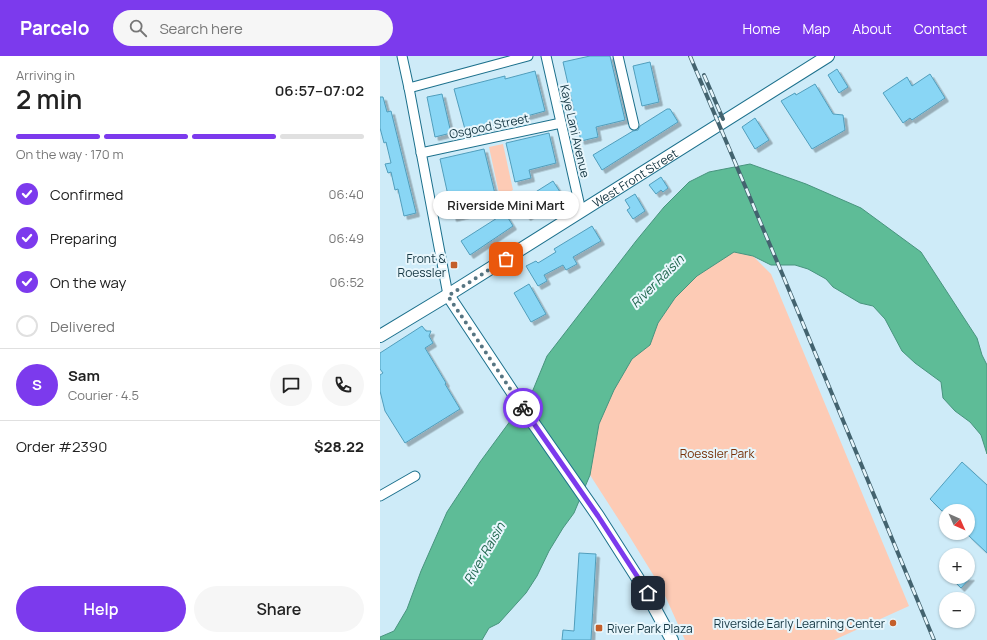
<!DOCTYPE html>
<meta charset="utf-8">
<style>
:root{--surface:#fff;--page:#f6f6f6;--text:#222;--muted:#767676;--line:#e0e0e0;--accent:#7c3aed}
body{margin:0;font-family:Manrope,sans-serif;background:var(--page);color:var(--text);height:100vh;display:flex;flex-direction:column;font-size:15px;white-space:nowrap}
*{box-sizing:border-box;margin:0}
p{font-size:13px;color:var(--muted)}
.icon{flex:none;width:22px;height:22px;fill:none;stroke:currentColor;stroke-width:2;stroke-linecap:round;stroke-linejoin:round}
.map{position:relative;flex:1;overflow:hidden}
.drawer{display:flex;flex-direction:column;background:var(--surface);width:380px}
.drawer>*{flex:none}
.needle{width:26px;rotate:135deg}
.controls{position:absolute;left:559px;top:448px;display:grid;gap:8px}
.controls a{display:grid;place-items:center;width:36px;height:36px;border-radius:50%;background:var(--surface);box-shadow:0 1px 3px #0004;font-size:20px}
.pin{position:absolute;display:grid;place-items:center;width:34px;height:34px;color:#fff;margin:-17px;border-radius:8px;box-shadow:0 2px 6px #0006}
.courier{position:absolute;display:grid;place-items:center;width:40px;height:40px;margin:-20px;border:3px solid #7c3aed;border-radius:50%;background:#fff;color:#222;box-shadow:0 1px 5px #0007}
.bubble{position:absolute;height:28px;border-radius:14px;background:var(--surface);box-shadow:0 1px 3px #0004;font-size:13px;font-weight:600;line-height:28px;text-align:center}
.summary em{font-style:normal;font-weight:600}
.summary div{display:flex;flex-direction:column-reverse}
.summary{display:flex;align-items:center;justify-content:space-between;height:68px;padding:0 16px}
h1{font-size:26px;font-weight:600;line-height:30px}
.bar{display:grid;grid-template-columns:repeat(4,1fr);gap:6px 4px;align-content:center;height:48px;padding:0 16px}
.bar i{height:5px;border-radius:3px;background:var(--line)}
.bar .current{background:var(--accent)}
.bar p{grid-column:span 4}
.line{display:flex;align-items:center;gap:10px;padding:0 16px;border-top:1px solid var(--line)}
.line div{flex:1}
.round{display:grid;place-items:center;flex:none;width:42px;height:42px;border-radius:21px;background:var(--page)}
ol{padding:0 16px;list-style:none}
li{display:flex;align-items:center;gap:12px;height:44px}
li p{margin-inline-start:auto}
li .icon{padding:4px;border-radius:50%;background:var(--accent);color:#fff;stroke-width:4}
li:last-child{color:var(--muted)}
li i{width:22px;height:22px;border:2px solid var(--line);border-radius:50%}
.action{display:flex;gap:8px;margin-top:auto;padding:8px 16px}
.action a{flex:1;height:46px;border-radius:24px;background:var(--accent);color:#fff;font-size:16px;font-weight:600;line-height:46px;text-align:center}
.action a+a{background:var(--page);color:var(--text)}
header{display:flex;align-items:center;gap:24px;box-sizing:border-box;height:56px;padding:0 20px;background:var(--accent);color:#fff}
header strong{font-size:19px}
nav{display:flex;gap:22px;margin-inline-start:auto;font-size:14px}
.search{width:280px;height:36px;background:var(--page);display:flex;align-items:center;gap:10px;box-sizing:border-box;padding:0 14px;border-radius:22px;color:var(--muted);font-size:15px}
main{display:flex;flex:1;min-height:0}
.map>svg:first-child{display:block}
</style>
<header>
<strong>Parcelo</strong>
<div class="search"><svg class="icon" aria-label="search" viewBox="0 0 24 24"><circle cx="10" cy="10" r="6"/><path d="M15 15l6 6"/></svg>Search here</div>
<nav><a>Home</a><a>Map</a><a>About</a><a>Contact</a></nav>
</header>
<main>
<section class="drawer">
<div class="summary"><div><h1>2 min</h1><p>Arriving in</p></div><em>06:57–07:02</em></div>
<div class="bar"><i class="current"></i><i class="current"></i><i class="current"></i><i></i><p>On the way · 170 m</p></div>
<ol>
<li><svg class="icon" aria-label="check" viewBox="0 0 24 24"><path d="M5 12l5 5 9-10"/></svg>Confirmed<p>06:40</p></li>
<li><svg class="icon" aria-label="check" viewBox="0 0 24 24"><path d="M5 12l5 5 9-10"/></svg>Preparing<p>06:49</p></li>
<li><svg class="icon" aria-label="check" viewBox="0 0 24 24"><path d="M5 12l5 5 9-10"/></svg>On the way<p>06:52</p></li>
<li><i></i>Delivered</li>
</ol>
<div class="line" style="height:72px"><b class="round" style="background:var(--accent);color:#fff">S</b><div><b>Sam</b><p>Courier · 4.5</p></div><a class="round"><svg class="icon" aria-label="chat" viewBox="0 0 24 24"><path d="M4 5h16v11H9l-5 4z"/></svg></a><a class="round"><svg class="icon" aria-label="phone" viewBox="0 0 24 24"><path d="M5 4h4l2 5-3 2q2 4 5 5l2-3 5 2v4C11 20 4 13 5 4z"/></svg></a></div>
<div class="line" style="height:52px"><div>Order #2390</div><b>$28.22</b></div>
<div class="action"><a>Help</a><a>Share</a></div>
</section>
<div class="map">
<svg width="607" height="584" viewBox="0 0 607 584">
<defs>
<filter id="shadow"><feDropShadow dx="3.5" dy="3.5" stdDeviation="0" flood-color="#0004"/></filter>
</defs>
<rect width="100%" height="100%" fill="#ceebf8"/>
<g fill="#fdcbb5">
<polygon points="123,88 133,134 120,142 109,91"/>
<polygon points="354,196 373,200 391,218 529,550 454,584 305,584 282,533 248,478 210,419 219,368 234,334 252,303 270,289 278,267 295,242 317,220"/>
</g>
<polygon fill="#5ebc97" stroke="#48947e" points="370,108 426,128 481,152 541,196 597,282 602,299 607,309 607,398 601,379 590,366 575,355 563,342 561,326 535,307 522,295 505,263 493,250 480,247 453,231 446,223 428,213 415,209 391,209 373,200 354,196 317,220 295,242 278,267 270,289 252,303 234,334 219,368 210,419 194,457 183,472 169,495 157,520 146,537 119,567 109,572 102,584 0,584 0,581 14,575 27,553 41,515 67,456 100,406 153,334 167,300 256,185 284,151 309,126 329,116"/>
<g fill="#89d6f5" stroke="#519ebc" filter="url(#shadow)">
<polygon points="210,0 230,0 245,64 216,71 218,81 201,85 183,6"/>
<polygon points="270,6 279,46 262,50 253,10"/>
<polygon points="457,13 468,31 459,37 448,19"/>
<polygon points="155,15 165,55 86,77 74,33 125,20 125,23"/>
<polygon points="550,18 565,42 532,64 530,62 523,67 503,37 527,21 532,30"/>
<polygon points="435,28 453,58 463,59 465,74 432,93 401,45 415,37 416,39"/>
<polygon points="62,38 71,77 55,81 47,41"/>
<polygon points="0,41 3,41 7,56 11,55 36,157 24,160 18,133 15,134 11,116 8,117 5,108 11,107 6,86 4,87 0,72"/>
<polygon points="287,53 290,53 298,66 222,114 213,99 253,75 258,74 260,70"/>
<polygon points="375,62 389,84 375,93 362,71"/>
<polygon points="169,77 176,107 149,114 151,122 135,126 126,87"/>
<polygon points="104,93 116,142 87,148 89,158 73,162 60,103"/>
<polygon points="281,121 288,132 283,136 281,134 276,138 269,129"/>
<polygon points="173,125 182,139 147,161 138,147"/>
<polygon points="255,138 265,155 253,163 247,154 250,152 245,144"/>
<polygon points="125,157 133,170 90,199 81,185"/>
<polygon points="212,170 221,185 193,201 197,208 186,214 183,209 164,219 167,225 158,230 146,210 156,205 158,207 176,196 174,193"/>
<polygon points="149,228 166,258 151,266 134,237"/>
<polygon points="42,270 46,275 51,275 49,280 53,287 45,292 66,327 65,328 80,353 25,387 5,355 0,335 0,319 3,317 0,313 0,297"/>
<polygon points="582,406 607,429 607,497 588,479 588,455 562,455 550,443"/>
<polygon points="199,497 216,498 211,584 182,584 183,574 194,575"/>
<polygon points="570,521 591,521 581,532"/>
</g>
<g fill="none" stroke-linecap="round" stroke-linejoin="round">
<defs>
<g id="minor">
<polyline points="22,0 29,32 68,239"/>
<polyline points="166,0 201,155"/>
<polyline points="238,0 254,69"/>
<polyline points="29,32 148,0"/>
<polyline points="41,97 181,67"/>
<polyline points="0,440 35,420"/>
</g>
<g id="tertiary">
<polyline points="68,239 145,355 218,460 262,529 292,584"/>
<path id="s1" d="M0,280L68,239L448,0"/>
</g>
</defs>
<use href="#minor" stroke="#1c708c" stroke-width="11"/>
<use href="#tertiary" stroke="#1c708c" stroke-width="14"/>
<use href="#minor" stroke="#fff" stroke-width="9"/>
<use href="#tertiary" stroke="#fff" stroke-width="12"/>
<defs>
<g id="rail">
<polyline points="310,0 404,222 554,584"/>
<polyline points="324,19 343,63"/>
</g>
</defs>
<use href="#rail" stroke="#43636f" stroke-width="4"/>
<use href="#rail" stroke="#e7f6fc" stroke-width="2.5" stroke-dasharray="8" stroke-linecap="butt"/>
</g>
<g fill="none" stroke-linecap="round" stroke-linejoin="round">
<polyline stroke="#567582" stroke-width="4" stroke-dasharray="0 7.2" points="126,203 68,240 143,352"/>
<polyline stroke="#7c3aed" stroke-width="5" points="143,352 218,460 268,537"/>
</g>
<g fill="#c45f2b" stroke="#e7f6fc" stroke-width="1.5">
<rect x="70" y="205" width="8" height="8" rx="2"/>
<circle cx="513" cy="567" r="4"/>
<rect x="215" y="568" width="8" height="8" rx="2"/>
</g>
<g text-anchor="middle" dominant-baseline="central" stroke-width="4" stroke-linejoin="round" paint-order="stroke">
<g font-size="12" fill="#153642" stroke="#e7f6fc">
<text transform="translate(109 70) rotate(-12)">Osgood Street</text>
<text transform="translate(195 75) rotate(77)">Kaye Lani Avenue</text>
<text stroke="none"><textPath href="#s1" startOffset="300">West Front Street</textPath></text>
</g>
<g font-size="12" fill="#153642" stroke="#e7f6fc" text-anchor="end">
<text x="66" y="202">Front &amp;<tspan x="66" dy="14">Roessler</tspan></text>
<text x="505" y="567">Riverside Early Learning Center</text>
<text x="227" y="572" text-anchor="start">River Park Plaza</text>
</g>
<g font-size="12" fill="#773209" stroke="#e7f6fc">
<text x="337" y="397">Roessler Park</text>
</g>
<g font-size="13" font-style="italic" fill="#1c634a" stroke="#e7f6fc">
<text transform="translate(277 225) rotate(-45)">River Raisin</text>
<text transform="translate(104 497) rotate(-60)">River Raisin</text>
</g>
</g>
</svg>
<div class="controls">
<a><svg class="needle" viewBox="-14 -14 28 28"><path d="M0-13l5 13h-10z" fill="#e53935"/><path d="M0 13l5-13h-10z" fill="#767676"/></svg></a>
<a>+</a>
<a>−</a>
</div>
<div class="pin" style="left:126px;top:203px;background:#ea580c"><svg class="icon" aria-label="bag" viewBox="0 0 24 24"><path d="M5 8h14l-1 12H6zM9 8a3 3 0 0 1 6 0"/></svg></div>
<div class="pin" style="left:268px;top:537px;background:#1f2937"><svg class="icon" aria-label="home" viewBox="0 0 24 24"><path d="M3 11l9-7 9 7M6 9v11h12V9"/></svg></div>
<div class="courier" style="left:143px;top:352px"><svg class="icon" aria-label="bike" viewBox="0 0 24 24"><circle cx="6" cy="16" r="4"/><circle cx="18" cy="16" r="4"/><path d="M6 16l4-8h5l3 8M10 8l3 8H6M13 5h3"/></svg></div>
<div class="bubble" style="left:53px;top:135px;width:146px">Riverside Mini Mart</div>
</div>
</main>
